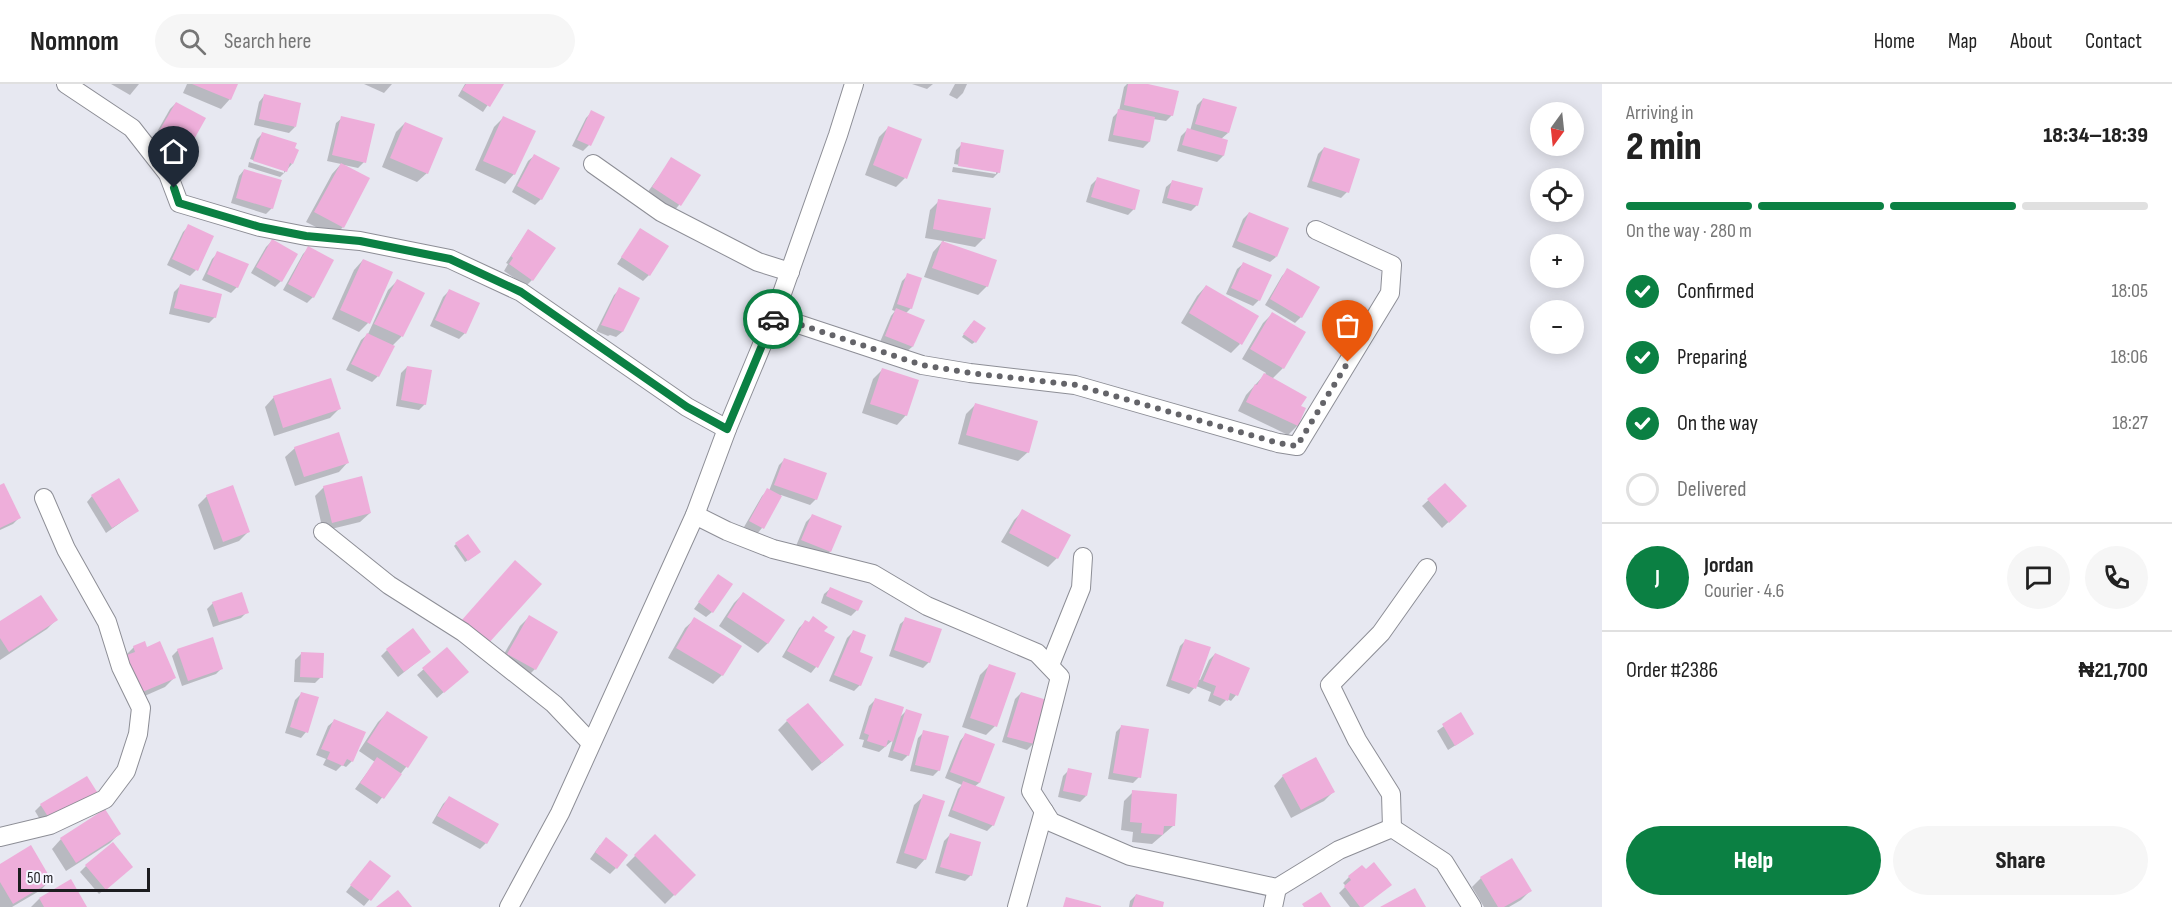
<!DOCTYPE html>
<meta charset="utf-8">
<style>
:root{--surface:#fff;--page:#f6f6f6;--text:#222;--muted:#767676;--line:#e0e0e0;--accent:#0b8043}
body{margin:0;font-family:"Sofia Sans Condensed",sans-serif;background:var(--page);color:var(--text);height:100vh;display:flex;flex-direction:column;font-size:22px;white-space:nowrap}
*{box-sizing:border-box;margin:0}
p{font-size:20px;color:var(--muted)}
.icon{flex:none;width:33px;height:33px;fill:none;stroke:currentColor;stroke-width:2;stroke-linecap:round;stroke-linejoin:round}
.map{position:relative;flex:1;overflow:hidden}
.details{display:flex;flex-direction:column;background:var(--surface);width:570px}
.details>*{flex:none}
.needle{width:39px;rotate:195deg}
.tools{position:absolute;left:1530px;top:18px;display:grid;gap:12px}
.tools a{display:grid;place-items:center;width:54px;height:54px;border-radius:50%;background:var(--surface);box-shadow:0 3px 15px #0003;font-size:30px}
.scale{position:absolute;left:18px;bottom:15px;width:132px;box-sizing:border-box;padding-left:6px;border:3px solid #1d1d20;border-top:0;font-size:16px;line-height:21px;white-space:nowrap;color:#1d1d20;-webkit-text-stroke:4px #f5f6ff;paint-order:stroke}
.pin{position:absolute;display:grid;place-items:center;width:51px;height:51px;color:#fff;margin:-62px -26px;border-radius:50% 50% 50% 0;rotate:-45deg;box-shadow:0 0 6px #0007}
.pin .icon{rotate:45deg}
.courier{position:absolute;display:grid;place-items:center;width:60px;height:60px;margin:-30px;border:4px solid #0b8043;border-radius:50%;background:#fff;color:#222;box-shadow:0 2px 8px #0007}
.head em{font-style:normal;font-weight:800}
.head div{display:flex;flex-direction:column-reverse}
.head{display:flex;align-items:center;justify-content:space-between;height:102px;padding:0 24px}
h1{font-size:39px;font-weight:800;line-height:45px}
.bar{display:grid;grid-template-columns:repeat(4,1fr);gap:9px 6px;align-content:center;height:72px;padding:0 24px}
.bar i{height:8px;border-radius:4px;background:var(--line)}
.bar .on{background:var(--accent)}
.bar p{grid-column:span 4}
.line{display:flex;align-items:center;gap:15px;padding:0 24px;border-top:2px solid var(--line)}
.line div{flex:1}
.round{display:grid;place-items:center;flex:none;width:63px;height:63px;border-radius:32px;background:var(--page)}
ol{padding:0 24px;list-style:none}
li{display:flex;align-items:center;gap:18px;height:66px}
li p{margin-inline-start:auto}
li .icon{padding:6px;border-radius:50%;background:var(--accent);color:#fff;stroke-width:4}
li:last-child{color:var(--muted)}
li i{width:33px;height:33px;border:3px solid var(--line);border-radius:50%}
.cta{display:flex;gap:12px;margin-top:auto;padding:12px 24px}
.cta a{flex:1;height:69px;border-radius:36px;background:var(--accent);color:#fff;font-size:24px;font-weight:800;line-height:69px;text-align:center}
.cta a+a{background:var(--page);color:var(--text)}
header{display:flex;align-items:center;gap:36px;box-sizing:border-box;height:84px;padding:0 30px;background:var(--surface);border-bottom:2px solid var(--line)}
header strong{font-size:28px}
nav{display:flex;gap:33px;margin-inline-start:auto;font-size:21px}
.search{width:420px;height:54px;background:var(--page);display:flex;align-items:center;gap:15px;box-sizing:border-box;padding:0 21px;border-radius:33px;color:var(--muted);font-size:22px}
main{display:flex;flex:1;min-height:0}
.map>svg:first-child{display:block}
</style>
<header>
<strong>Nomnom</strong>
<div class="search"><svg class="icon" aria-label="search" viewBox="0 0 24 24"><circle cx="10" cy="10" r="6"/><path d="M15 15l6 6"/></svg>Search here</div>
<nav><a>Home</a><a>Map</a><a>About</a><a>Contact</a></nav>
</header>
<main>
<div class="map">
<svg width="1602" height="823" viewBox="0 0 1602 823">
<rect width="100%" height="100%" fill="#e7e8f1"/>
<g fill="#0003">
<polygon points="111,0 139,0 130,11"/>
<polygon points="187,0 236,0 230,15 221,25 183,9"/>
<polygon points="364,0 392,0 384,9"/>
<polygon points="465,0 502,0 483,28 458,12"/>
<polygon points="912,0 933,0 927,5"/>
<polygon points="955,0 967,0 963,9 957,15 949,11"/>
<polygon points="1127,0 1142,0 1172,31 1166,37 1153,35 1149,58 1143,64 1108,57 1113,33 1119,27 1124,3"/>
<polygon points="264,12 295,43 289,49 254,41 259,18"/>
<polygon points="1203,15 1228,49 1221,55 1227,57 1223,72 1217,78 1177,67 1181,52 1187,46 1190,47 1197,21"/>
<polygon points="176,19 187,65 181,71 153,55 170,25"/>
<polygon points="592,28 589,61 583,67 572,62 586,34"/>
<polygon points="342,34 364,78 358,84 344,81 343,143 334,152 306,138 332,90 341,80 327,77 336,39"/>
<polygon points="503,34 514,90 505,100 475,86 494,43"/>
<polygon points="405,39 427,89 417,98 382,83 396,48"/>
<polygon points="889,43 905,94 896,103 865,91 879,53"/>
<polygon points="263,49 292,80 286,87 280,93 248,83 249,78 284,89 284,86 250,75 257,55"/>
<polygon points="962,60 999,88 993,94 952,88 953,83 996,90 996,87 954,80 956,66"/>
<polygon points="1324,64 1347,108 1341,114 1307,103 1318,70"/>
<polygon points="534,72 541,115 535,121 512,108 528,77"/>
<polygon points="672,75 679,121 674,127 647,109"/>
<polygon points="244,86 272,124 266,130 231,119 239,92"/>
<polygon points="1097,95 1134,125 1128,131 1086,118 1091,101"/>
<polygon points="1172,98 1197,121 1191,127 1162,119 1166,103"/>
<polygon points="939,117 984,154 975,163 944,157 943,159 987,202 978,211 924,193 933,168 943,157 925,154 930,126"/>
<polygon points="1249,129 1276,173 1270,178 1232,163 1243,135"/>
<polygon points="189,142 196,186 190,192 167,181 183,148"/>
<polygon points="640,146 649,191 643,197 617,180"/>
<polygon points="528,147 532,196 526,202 504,187 508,180 506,179"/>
<polygon points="272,157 281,197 275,203 251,189 266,163"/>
<polygon points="309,164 313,213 307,219 283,206 303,170"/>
<polygon points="218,169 237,203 231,209 202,196 212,175"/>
<polygon points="363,176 372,235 359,248 332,235 354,186"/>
<polygon points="1243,180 1259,216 1253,222 1226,210 1237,185"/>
<polygon points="1288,186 1301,233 1295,239 1265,221 1282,192"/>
<polygon points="908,191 911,224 905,230 923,237 912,263 906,268 880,258 891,232 895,227 892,226 902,197"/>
<polygon points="397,197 423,209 401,253 392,262 378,292 372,298 346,286 361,256 368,250 388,206"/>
<polygon points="180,202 215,233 209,239 169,230 174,208"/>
<polygon points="1206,202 1240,260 1231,269 1181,239 1197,212"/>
<polygon points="620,205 622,248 616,253 610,251 608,252 596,247 614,211"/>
<polygon points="449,207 465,249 459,255 430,242 443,213"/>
<polygon points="1272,230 1283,284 1272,295 1299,323 1304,325 1297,342 1288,351 1238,327 1246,311 1266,289 1242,275 1263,239"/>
<polygon points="971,240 975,258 972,260 962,253"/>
<polygon points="407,283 425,320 419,326 396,322 401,289"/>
<polygon points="882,286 906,331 897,341 862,329 873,295"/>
<polygon points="274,313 339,325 330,334 274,352 265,323"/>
<polygon points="975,321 1028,368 1018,377 958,360 966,330"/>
<polygon points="295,364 348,378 339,388 295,402 285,373"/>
<polygon points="785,375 816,415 810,421 781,411 762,444 757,450 744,443 762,412 768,406 769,407 779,381"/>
<polygon points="1445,401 1459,428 1442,444 1422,422"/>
<polygon points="0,403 19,434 13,440 0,446"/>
<polygon points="324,403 370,429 360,438 323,447 315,412"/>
<polygon points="92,412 137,427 106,449 87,418"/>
<polygon points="207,412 248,448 239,457 214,466 198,421"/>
<polygon points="1023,427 1057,474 1048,483 1001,458 1014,436"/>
<polygon points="812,432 830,468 824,473 796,462 806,438"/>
<polygon points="456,460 476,471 465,478 454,462"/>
<polygon points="718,492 712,528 706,533 694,525"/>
<polygon points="830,505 857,526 851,532 821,519 824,510"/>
<polygon points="743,510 782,537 767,560 758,569 719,542 734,519"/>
<polygon points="213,519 247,528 241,534 213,543 207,525"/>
<polygon points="529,533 535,585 526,594 499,579 520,542"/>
<polygon points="695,535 722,591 713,600 668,574 685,544"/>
<polygon points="906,535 929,578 923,584 889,572 900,540"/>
<polygon points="56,536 47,545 0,576 0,539"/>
<polygon points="805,538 822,548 816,583 811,589 782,573 799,544"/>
<polygon points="853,548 858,569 860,601 854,607 829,597 847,554"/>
<polygon points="1186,556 1198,595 1200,596 1209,576 1215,570 1236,611 1231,617 1227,615 1220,622 1208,617 1211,608 1196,602 1189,610 1166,602 1180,562"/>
<polygon points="134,563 174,594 165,603 131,618 125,572"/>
<polygon points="447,565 461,593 437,614 417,591"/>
<polygon points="178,566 222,584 216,590 182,602 172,572"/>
<polygon points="387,566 423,573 398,593 381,572"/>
<polygon points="301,570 321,593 315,599 294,598 295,576"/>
<polygon points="989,582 995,642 986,651 962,643 980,591"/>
<polygon points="1021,609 1033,660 1027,666 1002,658 1015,615"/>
<polygon points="301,610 306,648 301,654 285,649 295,616"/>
<polygon points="875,616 899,634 906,627 908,671 902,677 888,673 893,656 879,668 862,663 864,656 859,655 869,622"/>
<polygon points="387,629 426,654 406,683 377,720 355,705 375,678 359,667 378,638"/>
<polygon points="1461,630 1473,650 1448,666 1437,647"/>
<polygon points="334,637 364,649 352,677 346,683 342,681 336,687 323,681 326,675 316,671 328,642"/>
<polygon points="787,637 833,670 812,687 778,646"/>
<polygon points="1122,642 1139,693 1133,699 1108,695 1116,648"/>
<polygon points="924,648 939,686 933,692 910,687 918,654"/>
<polygon points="965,651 993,661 979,699 974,703 993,741 987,747 948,732 958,705 962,701 945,694 960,657"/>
<polygon points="1069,686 1086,712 1080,718 1058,713 1063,692"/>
<polygon points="1283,692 1333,708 1324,717 1291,734 1274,702"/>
<polygon points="87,694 45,744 35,727 41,721"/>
<polygon points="1133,708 1173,742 1152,760 1132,758 1133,748 1121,746 1124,717"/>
<polygon points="924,712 925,775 916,785 896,779 914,721"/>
<polygon points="449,714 497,740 486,759 480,765 432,739 443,720"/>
<polygon points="105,727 119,750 110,759 66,787 52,765 61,755"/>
<polygon points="950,751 971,791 965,797 935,789 944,757"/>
<polygon points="655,752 694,791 665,820 626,781"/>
<polygon points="600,761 616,784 610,790 590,775"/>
<polygon points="0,782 50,796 41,806 12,823 0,823"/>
<polygon points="86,782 125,788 99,810 80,788"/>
<polygon points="365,783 389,792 364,822 346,808"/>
<polygon points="1349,793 1390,801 1362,823 1350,823 1339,809 1346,802 1343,799"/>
<polygon points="1481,794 1530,807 1521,816 1509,823 1484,823 1472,803"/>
<polygon points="1136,811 1161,823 1129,823 1130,817"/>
<polygon points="39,815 85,823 31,823"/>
</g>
<g fill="#eeaeda">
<polygon points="192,0 238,0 231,16"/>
<polygon points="466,0 504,0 490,23 462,6"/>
<polygon points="1128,0 1148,0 1179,7 1173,32 1124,21"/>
<polygon points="264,10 301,19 296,43 259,35"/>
<polygon points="1203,14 1237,23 1229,49 1195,40"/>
<polygon points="176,18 206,34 188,66 158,49"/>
<polygon points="1118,25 1155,33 1150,58 1113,51"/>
<polygon points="591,26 605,33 591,62 577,56"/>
<polygon points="341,32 375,40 366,79 332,71"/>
<polygon points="503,32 536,47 515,91 483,77"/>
<polygon points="405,38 443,54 428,90 390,74"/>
<polygon points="888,42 922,55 907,95 873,81"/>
<polygon points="1187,44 1228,56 1224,72 1182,61"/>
<polygon points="262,48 297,59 295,64 299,66 293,80 290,79 287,88 253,77"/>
<polygon points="961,58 1004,66 1000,89 958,82"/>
<polygon points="1324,63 1360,75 1349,109 1312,97"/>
<polygon points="534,70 560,84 542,116 517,102"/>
<polygon points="671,73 701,91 681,122 652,103"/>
<polygon points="341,79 370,94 344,144 314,128"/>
<polygon points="244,85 282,96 273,125 236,114"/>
<polygon points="1097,93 1140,106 1135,126 1091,113"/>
<polygon points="1172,96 1203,104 1198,122 1167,114"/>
<polygon points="938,115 991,124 985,155 933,145"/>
<polygon points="1249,128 1289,144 1277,173 1237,157"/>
<polygon points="188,140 214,152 198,187 172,175"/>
<polygon points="640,144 669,162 650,192 621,173"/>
<polygon points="528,145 556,164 533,197 509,180 513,174 511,172"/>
<polygon points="272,155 298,170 282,198 256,183"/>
<polygon points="942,157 997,176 988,203 932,184"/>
<polygon points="308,162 334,176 314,214 288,200"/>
<polygon points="217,167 249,180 238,204 207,190"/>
<polygon points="363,175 393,188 370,240 340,226"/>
<polygon points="1243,178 1272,191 1260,217 1231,204"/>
<polygon points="1287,184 1320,203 1302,234 1270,215"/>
<polygon points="907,189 922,194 912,225 897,220"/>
<polygon points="397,195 425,209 403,253 374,240"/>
<polygon points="180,200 222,210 216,234 174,224"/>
<polygon points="1206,201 1259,232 1242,261 1189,229"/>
<polygon points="619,203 640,214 623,248 601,241"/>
<polygon points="449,205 480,219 466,250 435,236"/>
<polygon points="896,224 925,236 913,263 885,252"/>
<polygon points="1272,228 1306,248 1284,285 1250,265"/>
<polygon points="974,236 986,244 976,259 963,250"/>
<polygon points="367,249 395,262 379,293 351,280"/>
<polygon points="407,282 432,286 426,321 401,316"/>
<polygon points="882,284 919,296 907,332 870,320"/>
<polygon points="1264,289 1307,313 1301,322 1306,324 1298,342 1246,318 1255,300 1257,301"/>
<polygon points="331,294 341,325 283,344 273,312"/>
<polygon points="975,319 1038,337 1029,369 966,351"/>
<polygon points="339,348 349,379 304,393 294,363"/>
<polygon points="784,374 827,389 817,416 774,401"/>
<polygon points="362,392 371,429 332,439 323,402"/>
<polygon points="119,394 139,427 112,444 91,411"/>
<polygon points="4,399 21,434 0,444 0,401"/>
<polygon points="1445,399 1467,422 1449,439 1427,415"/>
<polygon points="233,401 250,448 223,458 206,411"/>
<polygon points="767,404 782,412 764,445 749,437"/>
<polygon points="1022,425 1071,451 1058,475 1009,449"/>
<polygon points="812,430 842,442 831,468 801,456"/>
<polygon points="468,450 481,468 468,477 455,459"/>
<polygon points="515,476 542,500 488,560 461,537"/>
<polygon points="718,490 733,500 713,529 698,518"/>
<polygon points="830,503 863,517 858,527 826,512"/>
<polygon points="242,508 249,529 219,538 212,518"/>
<polygon points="743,508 785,536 768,560 727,533"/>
<polygon points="41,511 58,536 9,568 0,554 0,537"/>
<polygon points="529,531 558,548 536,586 507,570"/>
<polygon points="813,532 828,543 824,547 835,553 818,584 787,567 805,536 809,538"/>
<polygon points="694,533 742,562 723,592 676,564"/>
<polygon points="905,533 942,545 930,579 894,566"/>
<polygon points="413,544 431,568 404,588 386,565"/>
<polygon points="853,546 866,551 860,568 873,573 861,602 834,591"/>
<polygon points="213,553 223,585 188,597 177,565"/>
<polygon points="1185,555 1211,563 1196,605 1171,596"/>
<polygon points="145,557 147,563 160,557 176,594 140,609 124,572 135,568 133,562"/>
<polygon points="447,563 469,588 444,609 422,584"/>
<polygon points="301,568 324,569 323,594 300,593"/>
<polygon points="1215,569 1250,584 1238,612 1230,609 1228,617 1213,611 1216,602 1203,597"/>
<polygon points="989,580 1016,589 997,643 970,634"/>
<polygon points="301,608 319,613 308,649 290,643"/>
<polygon points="1021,608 1047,616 1034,660 1007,653"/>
<polygon points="875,614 904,623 893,658 888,656 886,663 867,657 869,651 864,649"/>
<polygon points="808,619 844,661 822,679 786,636"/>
<polygon points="906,625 922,630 909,672 893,667"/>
<polygon points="387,627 428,653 408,684 367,658"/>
<polygon points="1461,628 1474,650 1455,662 1442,640"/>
<polygon points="334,635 366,648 353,678 347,675 343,682 327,675 330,668 321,665"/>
<polygon points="1121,641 1149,645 1141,694 1113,689"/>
<polygon points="923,646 949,652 940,687 915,681"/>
<polygon points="965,649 995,660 980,699 950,688"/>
<polygon points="377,673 402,690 384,715 360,699"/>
<polygon points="1316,673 1335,708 1301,726 1282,691"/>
<polygon points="1068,684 1092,689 1087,712 1063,707"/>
<polygon points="87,692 99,711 52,739 40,720"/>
<polygon points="963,697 1005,713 994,742 952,726"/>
<polygon points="1132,706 1177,710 1175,742 1164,742 1163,751 1141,749 1142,739 1130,738"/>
<polygon points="923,710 945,717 926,776 904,769"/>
<polygon points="449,712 499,740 487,760 437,732"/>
<polygon points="105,725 121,750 76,779 60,754"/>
<polygon points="950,749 981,758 972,792 940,783"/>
<polygon points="655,750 696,791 675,812 634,771"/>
<polygon points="606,753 628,771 617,785 595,768"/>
<polygon points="113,758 133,783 106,806 85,781"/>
<polygon points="31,761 52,797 13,820 0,798 0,780"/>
<polygon points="1512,774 1532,807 1504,823 1498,823 1480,793"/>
<polygon points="370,776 391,792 371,817 350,801"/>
<polygon points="1374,778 1392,801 1363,823 1360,823 1344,802 1351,796 1348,792 1362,781 1366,785"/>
<polygon points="71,795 87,823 44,823 39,814"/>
<polygon points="1415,804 1426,823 1380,823"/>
<polygon points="398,806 412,823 376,823"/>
<polygon points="1321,808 1331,823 1304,823 1302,820"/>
<polygon points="1136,810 1164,818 1163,823 1132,823"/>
<polygon points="1066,813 1101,822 1101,823 1063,823"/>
</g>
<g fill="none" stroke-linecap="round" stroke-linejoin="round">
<defs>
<g id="minor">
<polyline points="66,0 132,44 168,90 179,119 260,143 306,152 360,157 450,175 521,208 687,323 727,345"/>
<polyline points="593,80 661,128 758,178 790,188"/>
<polyline points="774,232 922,281 970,289 1075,301 1278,359 1297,362 1390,209 1392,181 1316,146"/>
<polyline points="695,431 727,447 773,465 873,490 927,522 1037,569 1060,593 1031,707 1051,738 1130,772 1277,804 1339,766 1392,744 1444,778 1472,823"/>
<polyline points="323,448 389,501 463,548 554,620 591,659"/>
<polyline points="1050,581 1081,504 1083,473"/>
<polyline points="1392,744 1391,710 1357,656 1330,601 1381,549 1427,484"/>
<polyline points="0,753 50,741 105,715 126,687 138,650 141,624 121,583 107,538 66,465 44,414"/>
<polyline points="509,823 560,729 695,431 727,345 774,232 838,51 854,0"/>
<polyline points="1017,823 1044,727"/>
<polyline points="1273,823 1277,804"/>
</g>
</defs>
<use href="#minor" stroke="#8d8e96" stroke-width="20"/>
<use href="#minor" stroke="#fff" stroke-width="18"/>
</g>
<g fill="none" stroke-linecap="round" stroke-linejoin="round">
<polyline stroke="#646469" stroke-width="6" stroke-dasharray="0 10.8" points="773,235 774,232 922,281 970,289 1076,301 1278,359 1297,362 1348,278"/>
<polyline stroke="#0b8043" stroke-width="8" points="174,104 179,119 260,143 306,152 360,157 450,175 521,208 687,323 727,345 773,235"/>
</g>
</svg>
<div class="tools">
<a><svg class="needle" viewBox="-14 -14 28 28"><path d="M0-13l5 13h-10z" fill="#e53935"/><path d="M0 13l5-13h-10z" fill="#767676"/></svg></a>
<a><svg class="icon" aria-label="locate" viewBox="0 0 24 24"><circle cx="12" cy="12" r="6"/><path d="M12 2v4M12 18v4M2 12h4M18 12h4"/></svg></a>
<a>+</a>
<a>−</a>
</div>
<div class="scale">50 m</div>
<div class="pin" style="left:1348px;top:278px;background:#ea580c"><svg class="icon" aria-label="bag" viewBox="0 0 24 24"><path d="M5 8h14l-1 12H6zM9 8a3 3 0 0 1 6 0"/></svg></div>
<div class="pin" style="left:174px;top:104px;background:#1f2937"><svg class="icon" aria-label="home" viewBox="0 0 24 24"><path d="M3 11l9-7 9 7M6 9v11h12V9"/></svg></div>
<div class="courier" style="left:773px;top:235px"><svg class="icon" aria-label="car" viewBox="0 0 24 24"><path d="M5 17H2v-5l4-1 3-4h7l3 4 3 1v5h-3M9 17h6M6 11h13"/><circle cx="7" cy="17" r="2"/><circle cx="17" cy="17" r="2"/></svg></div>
</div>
<section class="details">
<div class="head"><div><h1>2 min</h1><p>Arriving in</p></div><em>18:34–18:39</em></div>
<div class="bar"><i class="on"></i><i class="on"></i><i class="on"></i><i></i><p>On the way · 280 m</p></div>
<ol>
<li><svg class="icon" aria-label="check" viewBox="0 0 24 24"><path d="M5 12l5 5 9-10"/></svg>Confirmed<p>18:05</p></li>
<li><svg class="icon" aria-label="check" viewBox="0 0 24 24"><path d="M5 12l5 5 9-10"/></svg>Preparing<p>18:06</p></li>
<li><svg class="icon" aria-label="check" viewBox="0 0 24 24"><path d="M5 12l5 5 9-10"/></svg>On the way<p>18:27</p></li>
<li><i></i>Delivered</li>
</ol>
<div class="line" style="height:108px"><b class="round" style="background:var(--accent);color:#fff">J</b><div><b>Jordan</b><p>Courier · 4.6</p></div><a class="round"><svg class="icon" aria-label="chat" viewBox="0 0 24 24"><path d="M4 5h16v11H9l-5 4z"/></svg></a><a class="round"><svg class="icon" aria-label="phone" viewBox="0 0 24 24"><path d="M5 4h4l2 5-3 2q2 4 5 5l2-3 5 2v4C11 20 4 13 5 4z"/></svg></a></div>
<div class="line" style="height:78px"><div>Order #2386</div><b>₦21,700</b></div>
<div class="cta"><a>Help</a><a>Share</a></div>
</section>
</main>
